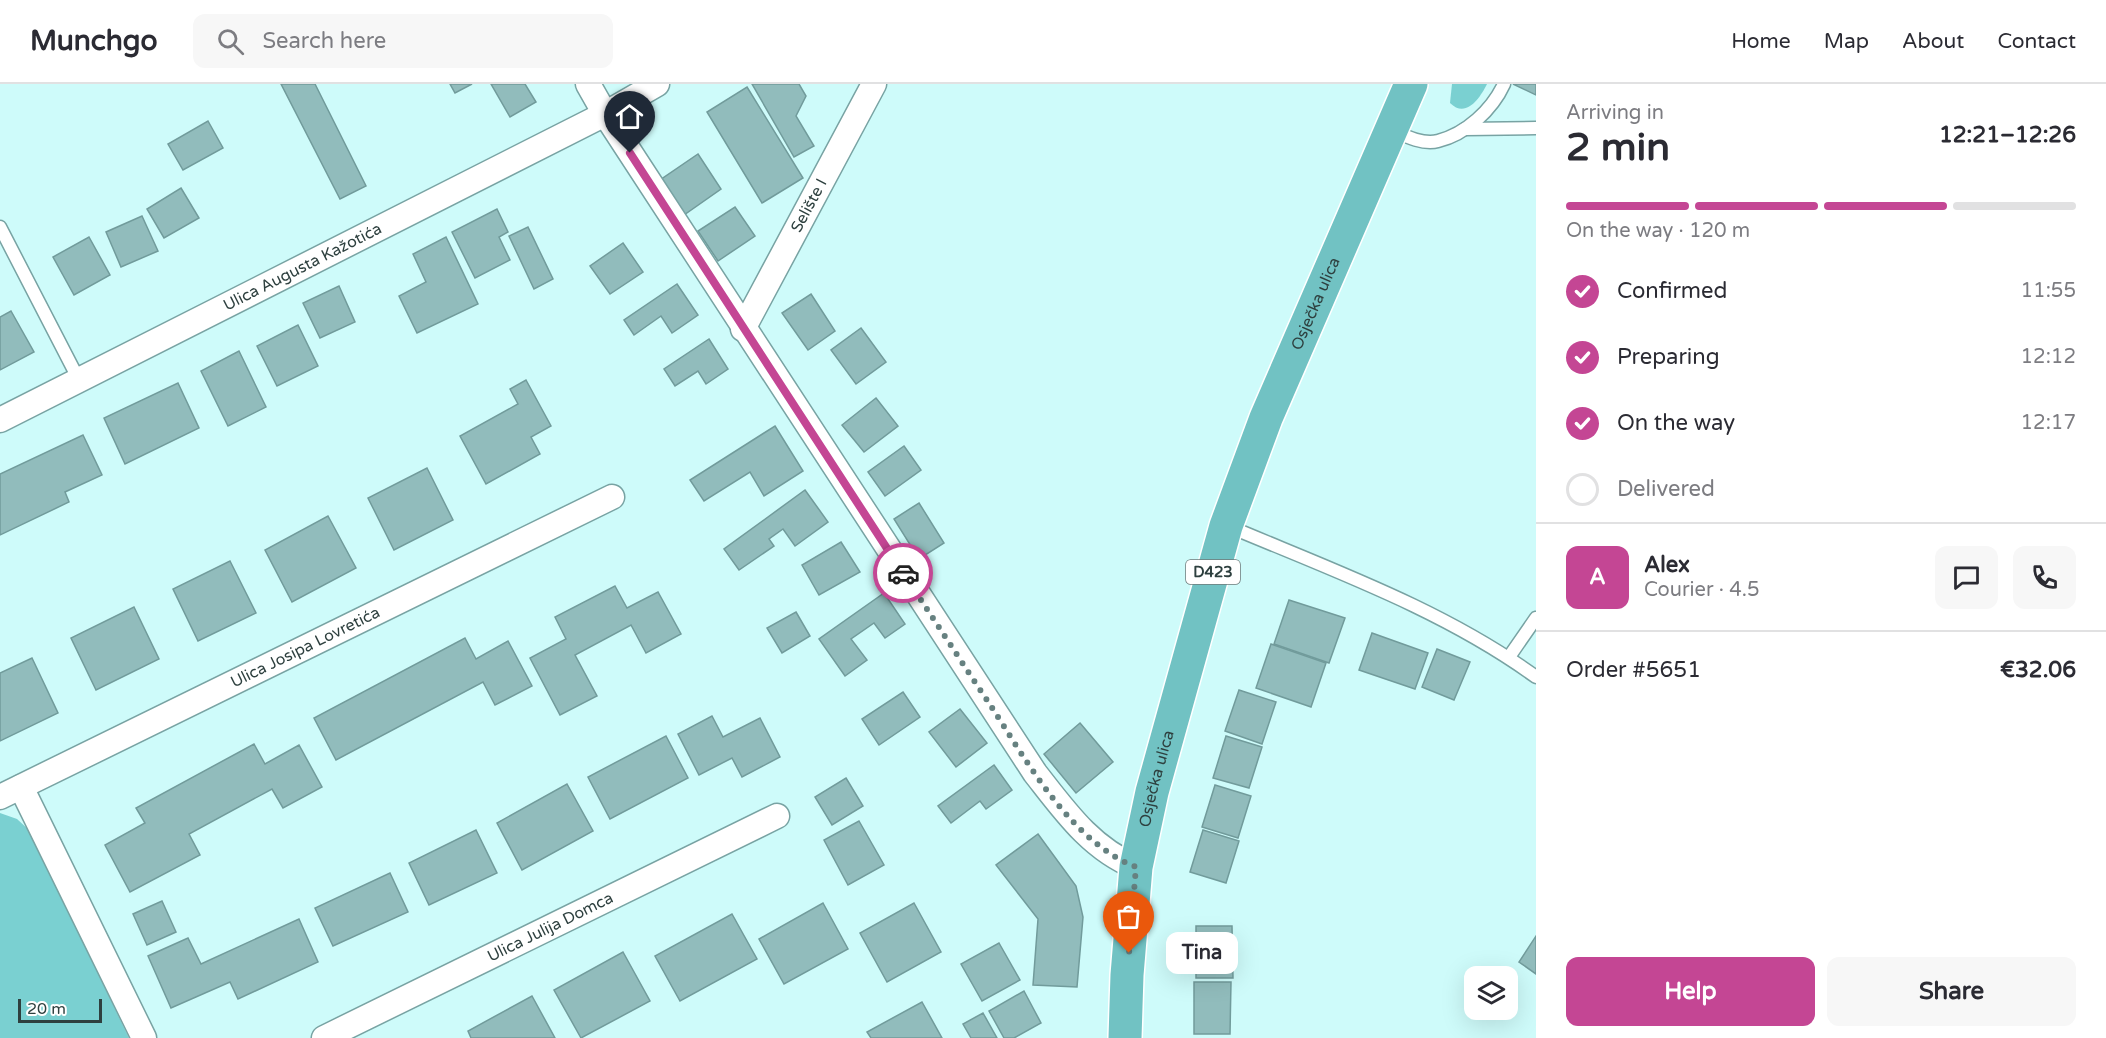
<!DOCTYPE html>
<meta charset="utf-8">
<style>
:root{--surface:#fff;--page:#f7f7f7;--text:#2b2b33;--muted:#7c7c81;--line:#e1e1e2;--accent:#c44694}
body{margin:0;font-family:"Varela Round",sans-serif;background:var(--page);color:var(--text);height:100vh;display:flex;flex-direction:column;font-size:22px;white-space:nowrap}
*{box-sizing:border-box;margin:0}
p{font-size:20px;color:var(--muted)}
.icon{flex:none;width:33px;height:33px;fill:none;stroke:currentColor;stroke-width:2;stroke-linecap:round;stroke-linejoin:round}
.map{position:relative;flex:1;overflow:hidden}
.details{display:flex;flex-direction:column;background:var(--surface);width:570px}
.details>*{flex:none}
.tools{position:absolute;left:1464px;top:882px;display:grid;gap:12px}
.tools a{display:grid;place-items:center;width:54px;height:54px;border-radius:12px;background:var(--surface);box-shadow:0 6px 24px #0002;font-size:30px}
.scale{position:absolute;left:18px;bottom:15px;width:84px;box-sizing:border-box;padding-left:6px;border:3px solid #2e403f;border-top:0;font-size:16px;line-height:21px;white-space:nowrap;color:#2e403f;-webkit-text-stroke:4px #fff;paint-order:stroke}
.pin{position:absolute;display:grid;place-items:center;width:51px;height:51px;color:#fff;margin:-62px -26px;border-radius:50% 50% 50% 0;rotate:-45deg;box-shadow:0 0 6px #0007}
.pin .icon{rotate:45deg}
.courier{position:absolute;display:grid;place-items:center;width:60px;height:60px;margin:-30px;border:4px solid #c44694;border-radius:50%;background:#fff;color:#222;box-shadow:0 2px 8px #0007}
.bubble{position:absolute;height:42px;border-radius:12px;background:var(--surface);box-shadow:0 6px 24px #0002;font-size:20px;font-weight:800;line-height:42px;text-align:center}
.head em{font-style:normal;font-weight:800}
.head div{display:flex;flex-direction:column-reverse}
.head{display:flex;align-items:center;justify-content:space-between;height:102px;padding:0 30px}
h1{font-size:39px;font-weight:800;line-height:45px}
.bar{display:grid;grid-template-columns:repeat(4,1fr);gap:9px 6px;align-content:center;height:72px;padding:0 30px}
.bar i{height:8px;border-radius:4px;background:var(--line)}
.bar .active{background:var(--accent)}
.bar p{grid-column:span 4}
.line{display:flex;align-items:center;gap:15px;padding:0 30px;border-top:2px solid var(--line)}
.line div{flex:1}
.round{display:grid;place-items:center;flex:none;width:63px;height:63px;border-radius:12px;background:var(--page)}
ol{padding:0 30px;list-style:none}
li{display:flex;align-items:center;gap:18px;height:66px}
li p{margin-inline-start:auto}
li .icon{padding:6px;border-radius:50%;background:var(--accent);color:#fff;stroke-width:4}
li:last-child{color:var(--muted)}
li i{width:33px;height:33px;border:3px solid var(--line);border-radius:50%}
.button{display:flex;gap:12px;margin-top:auto;padding:12px 30px}
.button a{flex:1;height:69px;border-radius:12px;background:var(--accent);color:#fff;font-size:24px;font-weight:800;line-height:69px;text-align:center}
.button a+a{background:var(--page);color:var(--text)}
header{display:flex;align-items:center;gap:36px;box-sizing:border-box;height:84px;padding:0 30px;background:var(--surface);border-bottom:2px solid var(--line)}
header strong{font-size:28px}
nav{display:flex;gap:33px;margin-inline-start:auto;font-size:21px}
.search{width:420px;height:54px;background:var(--page);display:flex;align-items:center;gap:15px;box-sizing:border-box;padding:0 21px;border-radius:12px;color:var(--muted);font-size:22px}
main{display:flex;flex:1;min-height:0}
.map>svg:first-child{display:block}
</style>
<header>
<strong>Munchgo</strong>
<div class="search"><svg class="icon" aria-label="search" viewBox="0 0 24 24"><circle cx="10" cy="10" r="6"/><path d="M15 15l6 6"/></svg>Search here</div>
<nav><a>Home</a><a>Map</a><a>About</a><a>Contact</a></nav>
</header>
<main>
<div class="map">
<svg width="1536" height="954" viewBox="0 0 1536 954">
<rect width="100%" height="100%" fill="#cefbfa"/>
<g fill="#7ad0d1">
<path d="M1452,0H1487C1480,14 1466,35 1450,19Z"/>
<polygon points="0,729 17,735 30,747 129,954 0,954"/>
</g>
<g fill="#91bcbc" stroke="#719b9b" stroke-width="1.5">
<polygon points="281,0 315,0 366,102 340,115"/>
<polygon points="450,0 472,0 455,9"/>
<polygon points="491,0 525,0 536,18 510,33"/>
<polygon points="752,0 799,0 806,12 796,32 814,62 794,73"/>
<polygon points="1513,0 1536,0 1536,11"/>
<polygon points="747,3 803,94 762,119 707,28"/>
<polygon points="208,37 223,64 183,86 168,60"/>
<polygon points="698,70 721,105 684,131 660,96"/>
<polygon points="181,104 199,134 164,154 147,125"/>
<polygon points="735,123 755,152 718,177 698,147"/>
<polygon points="497,125 508,148 499,153 510,176 475,194 452,148"/>
<polygon points="142,132 158,167 121,183 106,148"/>
<polygon points="528,143 553,195 534,205 509,152"/>
<polygon points="89,153 110,191 74,211 53,173"/>
<polygon points="446,153 478,220 417,249 399,212 426,198 413,170"/>
<polygon points="623,159 643,188 610,210 590,182"/>
<polygon points="677,200 698,231 672,249 661,232 634,251 624,236"/>
<polygon points="339,202 355,238 320,254 303,219"/>
<polygon points="811,210 835,247 808,266 782,229"/>
<polygon points="11,227 34,268 0,286 0,233"/>
<polygon points="298,241 318,282 277,302 257,262"/>
<polygon points="861,244 886,278 856,300 831,266"/>
<polygon points="709,255 728,285 706,300 698,287 675,302 664,285"/>
<polygon points="239,267 266,323 228,342 201,287"/>
<polygon points="526,296 551,342 531,353 540,370 486,400 460,352 518,320 510,305"/>
<polygon points="178,299 199,344 125,380 104,334"/>
<polygon points="876,314 898,342 864,368 842,341"/>
<polygon points="775,342 803,387 764,412 750,388 704,417 690,396"/>
<polygon points="83,351 102,391 65,408 69,418 0,451 0,390"/>
<polygon points="904,362 921,386 885,412 868,388"/>
<polygon points="427,384 453,436 394,466 368,414"/>
<polygon points="805,406 828,438 795,462 783,445 769,455 774,462 739,486 724,465"/>
<polygon points="919,419 944,459 919,475 894,435"/>
<polygon points="328,432 356,484 292,518 265,466"/>
<polygon points="841,458 860,488 819,511 802,481"/>
<polygon points="230,477 256,529 198,557 173,505"/>
<polygon points="615,502 627,524 658,508 681,550 646,569 631,541 575,571 597,612 560,631 530,574 566,555 555,533"/>
<polygon points="884,509 905,540 885,554 874,539 851,555 867,576 845,592 819,555"/>
<polygon points="1289,516 1345,534 1329,579 1274,560"/>
<polygon points="134,523 159,575 96,606 71,554"/>
<polygon points="796,528 810,552 782,569 767,544"/>
<polygon points="1372,549 1428,569 1415,605 1359,586"/>
<polygon points="465,554 476,575 508,557 532,602 495,621 483,598 336,676 314,634"/>
<polygon points="1271,560 1326,579 1311,623 1256,604"/>
<polygon points="1437,565 1470,578 1454,616 1422,603"/>
<polygon points="32,574 58,629 0,657 0,589"/>
<polygon points="1239,606 1276,618 1262,660 1225,647"/>
<polygon points="903,608 920,633 879,661 862,635"/>
<polygon points="960,625 987,659 956,683 929,648"/>
<polygon points="712,632 723,653 760,634 780,673 742,693 732,674 699,691 678,650"/>
<polygon points="1080,639 1113,678 1076,709 1044,670"/>
<polygon points="666,652 688,694 610,735 588,693"/>
<polygon points="1226,652 1262,663 1249,704 1213,694"/>
<polygon points="254,660 265,680 299,661 322,703 283,724 272,705 189,750 200,771 130,808 105,761 145,739 136,724"/>
<polygon points="994,681 1012,706 986,725 980,717 951,739 938,722"/>
<polygon points="846,694 863,722 832,741 815,713"/>
<polygon points="567,700 593,747 522,786 497,739"/>
<polygon points="1215,701 1251,712 1238,754 1202,743"/>
<polygon points="859,737 884,781 848,801 824,756"/>
<polygon points="476,746 497,789 429,821 409,779"/>
<polygon points="1203,746 1239,757 1226,799 1190,788"/>
<polygon points="1038,750 1076,802 1083,833 1077,903 1033,901 1038,835 996,781"/>
<polygon points="390,789 408,828 333,862 315,824"/>
<polygon points="162,817 176,848 147,861 133,830"/>
<polygon points="823,819 848,865 784,900 759,855"/>
<polygon points="914,819 941,868 887,898 860,849"/>
<polygon points="732,830 757,875 680,917 655,872"/>
<polygon points="299,835 318,878 238,915 230,898 171,924 148,872 188,854 201,880"/>
<polygon points="1196,842 1232,842 1233,894 1196,894"/>
<polygon points="1536,852 1536,890 1519,878"/>
<polygon points="999,859 1020,896 982,917 961,880"/>
<polygon points="623,868 650,917 581,954 554,906"/>
<polygon points="1194,898 1231,898 1230,950 1194,950"/>
<polygon points="1024,907 1041,939 1014,954 1004,954 989,927"/>
<polygon points="532,912 555,954 471,954 468,947"/>
<polygon points="922,918 942,954 871,954 867,948"/>
<polygon points="983,929 997,954 971,954 963,940"/>
</g>
<g fill="none" stroke-linecap="round" stroke-linejoin="round">
<defs>
<g id="lane">
<polyline points="1465,45 1536,44"/>
<path d="M1392,46C1405,52 1423,61 1438,57C1466,50 1492,26 1504,0"/>
<polyline points="0,143 79,296"/>
<path d="M1228,442C1332,486 1444,526 1536,593"/>
<polyline points="1509,573 1536,534"/>
</g>
<g id="street">
<path d="M588,0L605,30L1035,689C1064,726 1091,765 1136,783"/>
<path id="s1" d="M743,245L874,0"/>
<path id="s2" d="M0,336L605,30L657,0"/>
<polyline points="21,703 144,954"/>
<path id="s3" d="M0,713L612,413"/>
<path id="s4" d="M324,954L777,732"/>
</g>
<g id="primary">
<path id="s5" d="M1125,954L1127,891L1136,783L1152,708L1226,442L1266,334L1411,0"/>
</g>
</defs>
<use href="#lane" stroke="#78a3a3" stroke-width="15"/>
<use href="#street" stroke="#78a3a3" stroke-width="27"/>
<use href="#primary" stroke="#fff" stroke-width="36"/>
<use href="#lane" stroke="#fff" stroke-width="12"/>
<use href="#street" stroke="#fff" stroke-width="24"/>
<use href="#primary" stroke="#71c2c3" stroke-width="33"/>
</g>
<g fill="none" stroke-linecap="round" stroke-linejoin="round">
<path stroke="#668180" stroke-width="6" stroke-dasharray="0 10.8" d="M903,489C932,532 960,576 989,619C1026,676 1071,758 1136,783L1129,869"/>
<polyline stroke="#c44694" stroke-width="8" points="630,69 903,489"/>
</g>
<g text-anchor="middle" dominant-baseline="central" stroke-width="6" stroke-linejoin="round" paint-order="stroke">
<rect fill="#fff" stroke="#6d7979" stroke-width="1.5" x="1186" y="476" width="54" height="24" rx="4.5"/>
<g font-size="15" font-weight="bold" fill="#2e403f">
<text x="1213" y="488">D423</text>
</g>
<g font-size="16" fill="#2e403f" stroke="#fff">
<text stroke="none"><textPath href="#s1" startOffset="140">Selište I</textPath></text>
<text stroke="none"><textPath href="#s2" startOffset="339">Ulica Augusta Kažotića</textPath></text>
<text stroke="none"><textPath href="#s5" startOffset="764">Osječka ulica</textPath></text>
<text stroke="none"><textPath href="#s3" startOffset="340">Ulica Josipa Lovretića</textPath></text>
<text stroke="none"><textPath href="#s5" startOffset="262">Osječka ulica</textPath></text>
<text stroke="none"><textPath href="#s4" startOffset="252">Ulica Julija Domca</textPath></text>
</g>
</g>
</svg>
<div class="tools">
<a><svg class="icon" aria-label="layers" viewBox="0 0 24 24"><path d="M12 4l9 5-9 5-9-5zM3 14l9 5 9-5"/></svg></a>
</div>
<div class="scale">20 m</div>
<div class="pin" style="left:1129px;top:869px;background:#ea580c"><svg class="icon" aria-label="bag" viewBox="0 0 24 24"><path d="M5 8h14l-1 12H6zM9 8a3 3 0 0 1 6 0"/></svg></div>
<div class="pin" style="left:630px;top:69px;background:#1f2937"><svg class="icon" aria-label="home" viewBox="0 0 24 24"><path d="M3 11l9-7 9 7M6 9v11h12V9"/></svg></div>
<div class="courier" style="left:903px;top:489px"><svg class="icon" aria-label="car" viewBox="0 0 24 24"><path d="M5 17H2v-5l4-1 3-4h7l3 4 3 1v5h-3M9 17h6M6 11h13"/><circle cx="7" cy="17" r="2"/><circle cx="17" cy="17" r="2"/></svg></div>
<div class="bubble" style="left:1166px;top:848px;width:72px">Tina</div>
</div>
<section class="details">
<div class="head"><div><h1>2 min</h1><p>Arriving in</p></div><em>12:21–12:26</em></div>
<div class="bar"><i class="active"></i><i class="active"></i><i class="active"></i><i></i><p>On the way · 120 m</p></div>
<ol>
<li><svg class="icon" aria-label="check" viewBox="0 0 24 24"><path d="M5 12l5 5 9-10"/></svg>Confirmed<p>11:55</p></li>
<li><svg class="icon" aria-label="check" viewBox="0 0 24 24"><path d="M5 12l5 5 9-10"/></svg>Preparing<p>12:12</p></li>
<li><svg class="icon" aria-label="check" viewBox="0 0 24 24"><path d="M5 12l5 5 9-10"/></svg>On the way<p>12:17</p></li>
<li><i></i>Delivered</li>
</ol>
<div class="line" style="height:108px"><b class="round" style="background:var(--accent);color:#fff">A</b><div><b>Alex</b><p>Courier · 4.5</p></div><a class="round"><svg class="icon" aria-label="chat" viewBox="0 0 24 24"><path d="M4 5h16v11H9l-5 4z"/></svg></a><a class="round"><svg class="icon" aria-label="phone" viewBox="0 0 24 24"><path d="M5 4h4l2 5-3 2q2 4 5 5l2-3 5 2v4C11 20 4 13 5 4z"/></svg></a></div>
<div class="line" style="height:78px"><div>Order #5651</div><b>€32.06</b></div>
<div class="button"><a>Help</a><a>Share</a></div>
</section>
</main>
